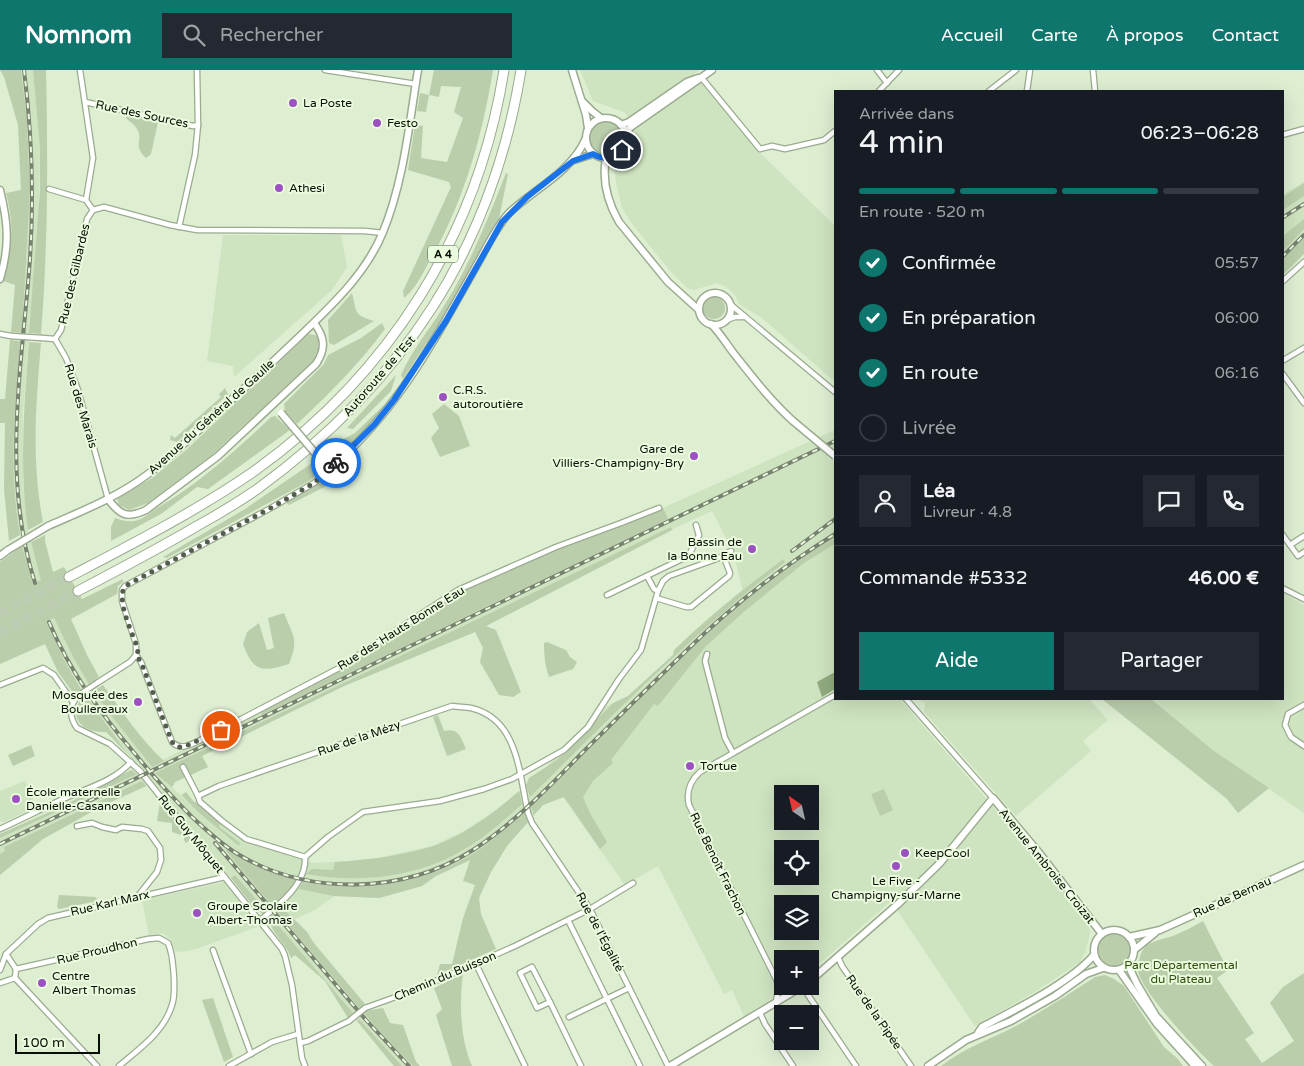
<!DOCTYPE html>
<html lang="fr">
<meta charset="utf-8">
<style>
:root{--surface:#171b24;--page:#242831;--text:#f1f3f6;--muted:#9ea1a6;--line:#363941;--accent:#0f766e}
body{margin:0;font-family:"Varela Round",sans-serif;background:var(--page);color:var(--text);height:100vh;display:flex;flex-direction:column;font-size:19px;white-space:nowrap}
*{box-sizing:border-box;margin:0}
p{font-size:16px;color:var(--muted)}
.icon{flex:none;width:28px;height:28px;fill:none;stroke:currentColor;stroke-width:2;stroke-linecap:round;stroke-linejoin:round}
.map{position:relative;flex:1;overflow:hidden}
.sheet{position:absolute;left:834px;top:20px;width:450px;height:610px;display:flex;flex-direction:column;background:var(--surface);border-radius:0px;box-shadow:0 5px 20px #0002}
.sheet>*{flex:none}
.needle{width:32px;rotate:326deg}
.controls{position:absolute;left:774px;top:715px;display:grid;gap:10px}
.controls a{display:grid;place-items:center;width:45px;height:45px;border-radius:0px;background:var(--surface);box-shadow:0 5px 20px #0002;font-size:25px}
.scale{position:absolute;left:15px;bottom:12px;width:85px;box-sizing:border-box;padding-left:5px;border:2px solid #090f06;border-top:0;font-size:14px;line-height:18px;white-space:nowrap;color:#090f06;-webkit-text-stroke:4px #eafbde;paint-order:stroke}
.pin{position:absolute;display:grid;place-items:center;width:42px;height:42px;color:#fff;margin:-21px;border:2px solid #fff;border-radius:50%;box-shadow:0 1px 5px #0007}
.courier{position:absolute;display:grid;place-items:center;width:50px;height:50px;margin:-25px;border:4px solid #1a73e8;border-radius:50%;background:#fff;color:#222;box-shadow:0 1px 6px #0007}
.headline em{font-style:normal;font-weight:600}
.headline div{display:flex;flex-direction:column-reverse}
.headline{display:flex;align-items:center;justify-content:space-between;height:85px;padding:0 25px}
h1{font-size:32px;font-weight:600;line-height:38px}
.bar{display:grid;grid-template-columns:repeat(4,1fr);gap:8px 5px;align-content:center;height:60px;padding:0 25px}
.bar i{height:6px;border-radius:4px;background:var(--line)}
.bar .on{background:var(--accent)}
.bar p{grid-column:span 4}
.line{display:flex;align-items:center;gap:12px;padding:0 25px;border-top:1px solid var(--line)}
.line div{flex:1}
.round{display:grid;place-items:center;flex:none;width:52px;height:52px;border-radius:0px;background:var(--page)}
ol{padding:0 25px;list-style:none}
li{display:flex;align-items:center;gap:15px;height:55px}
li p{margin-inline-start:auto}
li .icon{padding:5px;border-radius:50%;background:var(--accent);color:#fff;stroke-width:4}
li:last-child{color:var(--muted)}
li i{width:28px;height:28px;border:2px solid var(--line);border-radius:50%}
.button{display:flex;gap:10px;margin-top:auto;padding:10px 25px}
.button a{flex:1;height:58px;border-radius:0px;background:var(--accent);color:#fff;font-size:20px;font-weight:600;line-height:58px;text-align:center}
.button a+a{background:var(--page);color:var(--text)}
header{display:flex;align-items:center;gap:30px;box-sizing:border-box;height:70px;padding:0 25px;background:var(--accent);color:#fff}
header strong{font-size:24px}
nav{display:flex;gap:28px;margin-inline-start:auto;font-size:18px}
.search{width:350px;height:45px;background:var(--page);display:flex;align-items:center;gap:12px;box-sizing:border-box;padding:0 18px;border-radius:0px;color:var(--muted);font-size:19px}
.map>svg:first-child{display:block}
</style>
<header>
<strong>Nomnom</strong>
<div class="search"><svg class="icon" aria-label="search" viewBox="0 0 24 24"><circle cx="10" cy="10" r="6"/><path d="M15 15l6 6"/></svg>Rechercher</div>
<nav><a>Accueil</a><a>Carte</a><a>À propos</a><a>Contact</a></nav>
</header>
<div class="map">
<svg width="1304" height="996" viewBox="0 0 1304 996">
<rect width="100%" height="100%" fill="#ddeed1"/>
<g fill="#cee3c0" fill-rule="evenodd">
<path d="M21,0H33L40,79L39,145L23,342V412L28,460L54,548L73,587L109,643L151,696L352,593L456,520L560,476L663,438L835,360V629H900L1035,785L1088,855L1090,860L1089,868L1085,883L1080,892L1035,922L975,956L891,831L810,902V889H782V916H792L744,946L732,920L724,924L658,796L625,815L563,727L543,735L507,776L491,802L471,790L436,806L422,816L379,828L334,826L315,840L295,849L307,862L334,904L365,934L391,966L420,996H394L357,951L348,948L325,911L295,885L291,888L285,875L272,859L270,854V847L267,843L262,844L259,840L257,841L150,707L143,711L147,716L102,736L43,769L0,805V764L91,722L133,699L137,704L144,700L112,669L125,680L98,645L63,588L46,552L33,514L22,476L14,435L12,400L13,362L22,263L30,121L27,48ZM712,441L733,481L743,522L628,626L603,638L601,636L579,664L536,707L498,739L464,761L432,776L370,790L313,793L241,769L196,732H194L186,722L182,725L178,723L172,717L175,712L208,697L202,686L344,616L475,562L679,456ZM782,724H810V751H782ZM782,779H810V806H782ZM782,834H810V861H782Z"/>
<polygon points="580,0 700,0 694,4 756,79 835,156 835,312 762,248 739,234 735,225 726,217 717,213 694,220 687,218 671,202 649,175 630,151 622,138 616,113 614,94 623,89 631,80 636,59 624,42 593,31"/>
<polygon points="1304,112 1304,183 1282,204 1282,125"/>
<polygon points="223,165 341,165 347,197 332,220 234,307 233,296 207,291"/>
<polygon points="1283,523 1304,535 1304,743 1214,681 1151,629 1282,629"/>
<polygon points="919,629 1089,629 1108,650 1083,671 1091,681 1016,746 924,642 925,633"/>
<polygon points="25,711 36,737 4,752 0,751 0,721"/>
<polygon points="225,812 259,856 257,857 196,879 181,882 175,881 171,869 162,863 149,866 142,830"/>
</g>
<g fill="#baceac">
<path d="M0,0H21L27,48L30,121L22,263L11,262L15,215L3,211C12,176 15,159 6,123L21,120L18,55L4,7Z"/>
<path d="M33,0H46C48,88 48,176 41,264L29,263L40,120V79Z"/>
<path d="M434,0H493C482,68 463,134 428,194C421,207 415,219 404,228L403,221L451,117L449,112L408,100L415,55L423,56L421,88L447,92L463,48L454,42L461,17L441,16L439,27L429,25L426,42L417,41L420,23L429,25Z"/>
<path d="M126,45L158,52L151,84L146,88C132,75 144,70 137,59C135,55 129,51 126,48Z"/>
<circle cx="606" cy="67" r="17"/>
<path d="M506,103L508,104L499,149L441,251L403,309L401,305C412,280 429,260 444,236C470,194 488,149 506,103Z"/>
<polygon points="1304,113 1304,126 1283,140 1283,127"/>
<polygon points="1304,149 1304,159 1283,181 1283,166"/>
<polygon points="1304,168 1304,184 1283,205 1283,189"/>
<path d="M352,223C357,242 353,245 374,251L334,275L329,273L328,250Z"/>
<circle cx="714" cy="238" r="11"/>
<path d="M382,253L385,259C359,294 329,324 297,354L285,341L284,334L324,294L328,285L361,268Z"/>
<polygon points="309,264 315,265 318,267 318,279 314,290 212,385 148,433 129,440 119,435 117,429 152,408 185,381"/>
<path d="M10,270L21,271C15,337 8,399 20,465L9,471L4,419L5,353H0V329H5Z"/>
<path d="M29,272L41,273C36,334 31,391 43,452L28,460C19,398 24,335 29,272Z"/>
<polygon points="396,305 391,321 353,359 347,358"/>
<polygon points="225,318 228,324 177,372 170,370 171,365 175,368 221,327 219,324"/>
<path d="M385,334C371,354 353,374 333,389L324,386L340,371L355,363Z"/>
<polygon points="444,334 459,346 470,376 440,387 431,368 439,358 432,344"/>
<path d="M275,346L290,360L208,419L197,417L161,444L111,471V457L115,448C121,450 127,452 134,451C143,450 149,443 157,438C197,415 238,379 271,347Z"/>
<path d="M315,391C323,400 316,406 309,411L167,488L163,487L245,439Z"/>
<polygon points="327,406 332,413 289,435 286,432 311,417"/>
<polygon points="663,438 668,449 262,645 260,641 352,593 456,520 560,476"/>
<polygon points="671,457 672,460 486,556 496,560 521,622 513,627 499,625 480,592 483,578 475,562 344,616 202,686 208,697 175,712 172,717 155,703"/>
<polygon points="45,465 45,471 53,502 64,497 82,529 123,509 123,512 118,516 117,524 71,549 87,585 99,607 89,614 73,587 54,548 47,551 63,588 81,619 74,624 58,602 45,574 0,594 0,492 22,476 33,514 41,510 31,472"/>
<path d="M835,466V474L804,493L746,540L706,576L658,636L654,634L611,690L613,693L593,711L583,727L591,745L607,772L600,779L564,727L543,735L534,745L531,736C615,653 696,566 790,495C804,484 820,476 835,466Z"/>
<path d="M784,489L785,492C693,563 612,646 530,727L526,715L529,708L557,690L613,633L628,626L673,585L674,580C708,547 745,517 784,489Z"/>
<path d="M284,543C293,566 299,569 289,594C261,603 253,601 243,574L247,562L259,553L267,580L274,578L268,548Z"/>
<path d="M547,572L566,580L570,587L577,592L573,599L549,607C545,595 544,586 544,573Z"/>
<path d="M103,615C122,641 140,669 164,691L152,697L109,643L94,621Z"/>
<path d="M85,625L127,683L106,662C90,663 70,654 78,635C80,630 81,628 85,625Z"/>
<polygon points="1102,629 1151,629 1214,681 1269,718 1238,743 1227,729"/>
<path d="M438,645L444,661C459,657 461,668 466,679L447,686L433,647Z"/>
<polygon points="31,675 35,686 13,696 8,685"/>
<polygon points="131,700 137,704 0,768 0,764 57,739"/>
<polygon points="142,711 146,716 102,736 43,769 0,805 0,784 5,781 4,777"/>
<polygon points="884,719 893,740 880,746 871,724"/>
<path d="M519,721L522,734C505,749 488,765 468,777C421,807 361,814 306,804L312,799L333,800L335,792C367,790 399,786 430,777C461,768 495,742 519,721Z"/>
<polygon points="186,722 194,732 196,732 221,753 219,757 240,773 239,776 198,742 182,725"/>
<polygon points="160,733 190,770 186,773 184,770 184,766 172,762 172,753 157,751"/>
<path d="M524,741L529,751L507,776L491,802L479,828L481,844L496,879L437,905L440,894H452L463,848L475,815L463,811L470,790L436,806L422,816L379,828L334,826L299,819L303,812C364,821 420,816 474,783C492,772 508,755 524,741Z"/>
<polygon points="228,779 270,802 296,810 287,824 273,837 226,781"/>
<polygon points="235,805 267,842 262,844 259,840 257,841 231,808"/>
<polygon points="59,825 96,827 97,831 59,839 57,837"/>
<polygon points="282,838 307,862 313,872 370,940 383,938 390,953 403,955 416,992 420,996 413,996 381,963 277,842"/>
<path d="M271,847L353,943L348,948L325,911L295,885L291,888C287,873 268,862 271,847Z"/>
<path d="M1203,851L1228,900L1217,908L1254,963L1245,969L1262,993L1294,971L1270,933L1283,917L1304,903V996H1214C1198,982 1139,919 1138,900C1138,894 1140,883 1144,878C1151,870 1166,869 1175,865C1185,861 1194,856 1203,851Z"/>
<circle cx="1114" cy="880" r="16"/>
<path d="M463,904C459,934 460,968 472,996H452L436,945L442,939L434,918Z"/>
<path d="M1105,905L1114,909L1124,916L1164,977L1177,988L1183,996H941C964,978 991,969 1016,956C1043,941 1069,924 1095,907Z"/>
<polygon points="213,928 233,987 224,992 202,930"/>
<polygon points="359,949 402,996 394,996 357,951"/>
</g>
<polygon fill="#91aa7e" points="835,602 835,619 822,627 817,612"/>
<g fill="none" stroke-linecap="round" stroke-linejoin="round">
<g stroke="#bdcdb3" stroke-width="9" stroke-dasharray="9 4.5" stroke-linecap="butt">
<polyline points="0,544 69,507"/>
<polyline points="0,562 78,521"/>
</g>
<defs>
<g id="street">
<polyline points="80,0 93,88 86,130"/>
<polyline points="325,0 416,14"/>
<polyline points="877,0 887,13"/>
<polyline points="1093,0 1095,21"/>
<polyline points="701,7 760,79 772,76 785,79 824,70 835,61"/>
<polyline points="879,21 899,0"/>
<polyline points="989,21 1016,0"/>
<polyline points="1027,21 1030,0"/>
<polyline points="85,32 193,56 198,55"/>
<polyline points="1282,65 1304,59"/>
<polyline points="49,119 86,130 93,140"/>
<polyline points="93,140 104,137 170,155 197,160 365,161 383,163"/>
<polyline points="179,157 195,85 198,55 197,0"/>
<polyline points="1282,212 1304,192"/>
<polyline points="730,234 835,322"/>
<polyline points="726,250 735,247 743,247"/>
<polyline points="0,264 11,266"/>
<polyline points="42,268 55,269"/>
<polyline points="55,269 66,288 78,320 108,429"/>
<polyline points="55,269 61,260 87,149 93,140"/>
<polyline points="1282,291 1304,278"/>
<polyline points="1282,303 1304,333"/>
<path d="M329,394L324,404L314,413L269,439L125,516L122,520V531L136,574V585L141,592L172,672C182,682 193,673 205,668L339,598L458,520L556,477L621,453L659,438"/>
<polyline points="1282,464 1290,475"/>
<polyline points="1304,466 1290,475 1298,486 1304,482"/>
<polyline points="647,506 654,519 658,521"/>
<polyline points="1282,518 1304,529"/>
<polyline points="607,525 684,488 689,485 699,465 696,455"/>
<polyline points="656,528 686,537 691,537 729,506 730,503 723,485"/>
<polyline points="707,584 705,591 725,668 733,683"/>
<polyline points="97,613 130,592 136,585"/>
<polyline points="0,615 43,598 54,605 73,632"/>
<path d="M79,625C69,635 69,647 77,658L110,674L140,701L282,879L285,886L292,915L302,988L305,996"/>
<polyline points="906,629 993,728"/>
<polyline points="1304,635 1288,644 1285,655 1291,667 1304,676"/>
<path d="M183,697L198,726L219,716L452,636C458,637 465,637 471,638C519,649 519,705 528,743L532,753L590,839L668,996"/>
<polyline points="198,726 200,732 222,751 246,769 305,787"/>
<polyline points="77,756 92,753 102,757 116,760 122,757 142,759 148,761 160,778 161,790 157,802 138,826"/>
<path d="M0,759C24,748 47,736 70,726C91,717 115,710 131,692"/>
<polyline points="305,787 328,767 363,742 440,731 484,719 512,709 564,680 588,657 619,609 641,580 658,521 663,511 669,506 719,488 731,481"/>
<polyline points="568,850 640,996"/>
<path d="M259,851C278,836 307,814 305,787"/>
<polyline points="213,880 251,984"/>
<polyline points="6,884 38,854 48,848 225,807"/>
<polyline points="838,887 842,896 911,996"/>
<polyline points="476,894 525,996"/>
<polygon points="532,897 550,932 537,938 520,903"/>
<path d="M16,899L148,869L159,868L168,873C173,884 173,896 174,908C174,916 175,927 172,935C164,962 139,979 119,996"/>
<polyline points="0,900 6,884 16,899 15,908 0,913"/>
<polyline points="15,908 97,996"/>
<path d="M782,916L777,911L689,735C686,722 690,711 700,702L835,625"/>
<polyline points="784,916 791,919 797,918"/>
<polyline points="807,916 808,925 856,996"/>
<polyline points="550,932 581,996"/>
<polyline points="776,932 778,921 777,911"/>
<polyline points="365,938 415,920 515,876 590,839 633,813"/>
<polyline points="760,943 765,954 793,996"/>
<polyline points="569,947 629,918"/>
<polyline points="300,973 308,971 349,951"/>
<polyline points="229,996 272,972 298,964"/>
</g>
<g id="secondary">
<polyline points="572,0 586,45 588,58"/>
<polyline points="582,31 592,41 601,48"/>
<circle cx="606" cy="68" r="20"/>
<polyline points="621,55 629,52 687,12 698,8"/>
<polyline points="625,63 632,56 712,0"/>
<path d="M606,88C602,110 608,133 619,152L668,212L699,240"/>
<polyline points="574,90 593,84"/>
<path d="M0,120C8,153 10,175 0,209"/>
<circle cx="715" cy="239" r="16"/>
<path d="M711,254C721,264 727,275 735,285C754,309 771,331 793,351"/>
<path d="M321,390L329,394C340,393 348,382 356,374C408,322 443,255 479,191C488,175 496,157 509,143C534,119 571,102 585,70"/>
<path d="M108,429C120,445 127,449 146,440L218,386L316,294C326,279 325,267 314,253"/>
<path d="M48,456C82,441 118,427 148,404C180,380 208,350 238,324C259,305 279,286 299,267C331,236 366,204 383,162C404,111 409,54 418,0"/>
<polyline points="0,486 8,480"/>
<circle cx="1114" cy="880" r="20"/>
<polyline points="1129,867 1160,860 1304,795"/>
<polyline points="1134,880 1155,863"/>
<polyline points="1128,895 1137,914 1156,946 1202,996"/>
<polyline points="1119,900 1157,954 1195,996"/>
<polyline points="810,911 898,834 940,793 993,728 1040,784 1102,864"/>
<path d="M978,963L982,957C1016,939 1070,913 1094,885"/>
<polyline points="670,996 803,916"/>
<polyline points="928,996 966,970 1011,951 1055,926 1086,904 1103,898"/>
</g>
<g id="highway">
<path d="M69,507C132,474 195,442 253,402C389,305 478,165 504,0"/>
<path d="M78,521C118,500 158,479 197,456C217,445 237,433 256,420C402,314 492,179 521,0"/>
</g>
</defs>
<use href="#street" stroke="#9bab90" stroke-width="7"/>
<use href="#secondary" stroke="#9bab90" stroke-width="9"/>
<use href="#highway" stroke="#9bab90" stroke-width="11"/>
<use href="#street" stroke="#fff" stroke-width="4.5"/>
<use href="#secondary" stroke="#fff" stroke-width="6"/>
<use href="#highway" stroke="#fff" stroke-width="9"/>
<defs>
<g id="rail">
<path d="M24,0C32,63 34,126 30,189C22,297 1,407 35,513"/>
<polyline points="1282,148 1304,134"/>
<polyline points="1282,187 1304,165"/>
<polyline points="792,481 835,449"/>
<path d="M49,552C70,602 101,644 136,685C154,707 172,727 192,747C206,760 220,773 236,783C306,826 403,825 473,780C513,754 548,718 581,684C616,649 652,614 688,579C733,535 782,497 835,464"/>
<polyline points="215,773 366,950 409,996"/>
<polyline points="0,774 835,371"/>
</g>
</defs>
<use href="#rail" stroke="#77826f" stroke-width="4"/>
<use href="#rail" stroke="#eafbde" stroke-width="2" stroke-dasharray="5.5" stroke-linecap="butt"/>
<defs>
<g id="street-bridge">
<polyline points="11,266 42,268"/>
<polyline points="79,625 97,613"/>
<polyline points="349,951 365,938"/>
</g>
<g id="secondary-bridge">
<polyline points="281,343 321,390"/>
<polyline points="793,351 835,386"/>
<polyline points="8,480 48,456"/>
</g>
</defs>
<use href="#street-bridge" stroke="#9bab90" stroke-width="7" stroke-linecap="butt"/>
<use href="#secondary-bridge" stroke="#9bab90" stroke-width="9" stroke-linecap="butt"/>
<use href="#street-bridge" stroke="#fff" stroke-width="4.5"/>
<use href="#secondary-bridge" stroke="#fff" stroke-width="6"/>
</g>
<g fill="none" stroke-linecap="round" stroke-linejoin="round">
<path stroke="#535d4d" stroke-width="5" stroke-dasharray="0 9" d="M221,660L184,677H177L172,672L141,592L136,585L138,581L136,574C131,560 116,529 125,516L269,439L314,413L324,404L329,394L336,393"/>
<path stroke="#1a73e8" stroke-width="6" d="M336,393L374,355L394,330L446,251L502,152L527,127L573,91L593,84C603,90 613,89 622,80"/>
</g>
<g fill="#9c51c3" stroke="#eafbde" stroke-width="2">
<circle cx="293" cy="33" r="5"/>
<circle cx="377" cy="53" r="5"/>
<circle cx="279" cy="118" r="5"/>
<circle cx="443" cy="327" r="5"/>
<circle cx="694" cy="386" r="5"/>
<circle cx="752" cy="479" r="5"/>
<circle cx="138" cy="632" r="5"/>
<circle cx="690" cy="696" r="5"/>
<circle cx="16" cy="729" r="5"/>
<circle cx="905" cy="783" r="5"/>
<circle cx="896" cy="796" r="5"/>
<circle cx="197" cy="843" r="5"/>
<circle cx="42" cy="913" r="5"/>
</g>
<g text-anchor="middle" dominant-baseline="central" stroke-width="4" stroke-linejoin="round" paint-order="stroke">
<rect fill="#eafbde" stroke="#4c5647" stroke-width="1" x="428" y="175.5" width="30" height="17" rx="4"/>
<g font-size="11" font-weight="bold" fill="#090f06">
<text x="443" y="184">A 4</text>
</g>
<g font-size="12" fill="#090f06" stroke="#eafbde" text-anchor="start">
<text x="303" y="33">La Poste</text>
<text x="387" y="53">Festo</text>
<text x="289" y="118">Athesi</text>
<text x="453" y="320">C.R.S.<tspan x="453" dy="14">autoroutière</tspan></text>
<text x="684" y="379" text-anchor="end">Gare de<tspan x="684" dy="14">Villiers-Champigny-Bry</tspan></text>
<text x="742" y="472" text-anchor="end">Bassin de<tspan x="742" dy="14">la Bonne Eau</tspan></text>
<text x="128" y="625" text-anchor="end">Mosquée des<tspan x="128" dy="14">Boullereaux</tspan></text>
<text x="700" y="696">Tortue</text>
<text x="26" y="722">École maternelle<tspan x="26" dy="14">Danielle-Casanova</tspan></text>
<text x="915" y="783">KeepCool</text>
<text x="896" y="811" text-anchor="middle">Le Five -<tspan x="896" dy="14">Champigny-sur-Marne</tspan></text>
<text x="207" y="836">Groupe Scolaire<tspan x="207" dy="14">Albert-Thomas</tspan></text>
<text x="52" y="906">Centre<tspan x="52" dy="14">Albert Thomas</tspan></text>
</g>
<g font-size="12" fill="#090f06" stroke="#eafbde">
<text transform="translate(142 44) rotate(12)">Rue des Sources</text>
<text transform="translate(74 204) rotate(-77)">Rue des Gilbardes</text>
<text transform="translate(379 306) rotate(-49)">Autoroute de l’Est</text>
<text transform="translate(81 336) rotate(73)">Rue des Marais</text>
<text transform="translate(211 347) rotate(-42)">Avenue du Général de Gaulle</text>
<text transform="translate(401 558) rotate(-32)">Rue des Hauts Bonne Eau</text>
<text transform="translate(359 668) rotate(-19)">Rue de la Mézy</text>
<text transform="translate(191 764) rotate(51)">Rue Guy Môquet</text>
<text transform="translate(718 794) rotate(64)">Rue Benoît Frachon</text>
<text transform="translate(1047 796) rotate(51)">Avenue Ambroise Croizat</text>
<text transform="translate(1232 827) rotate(-24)">Rue de Bernau</text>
<text transform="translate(110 833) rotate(-13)">Rue Karl Marx</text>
<text transform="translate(600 862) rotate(62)">Rue de l'Égalité</text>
<text transform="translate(97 881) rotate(-13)">Rue Proudhon</text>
<text transform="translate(445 906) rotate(-23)">Chemin du Buisson</text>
<text transform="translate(874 942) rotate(55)">Rue de la Pipée</text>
</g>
<g font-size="12" fill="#30500e" stroke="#eafbde">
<text x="1181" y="895">Parc Départemental<tspan x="1181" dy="14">du Plateau</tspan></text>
</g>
</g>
</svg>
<div class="controls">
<a><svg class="needle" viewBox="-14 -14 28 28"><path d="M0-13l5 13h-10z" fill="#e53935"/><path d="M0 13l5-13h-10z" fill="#9ea1a6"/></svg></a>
<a><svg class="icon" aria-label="locate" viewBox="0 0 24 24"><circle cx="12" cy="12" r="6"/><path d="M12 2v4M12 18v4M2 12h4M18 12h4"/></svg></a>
<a><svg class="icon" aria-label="layers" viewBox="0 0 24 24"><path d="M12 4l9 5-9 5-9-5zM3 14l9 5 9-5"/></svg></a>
<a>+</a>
<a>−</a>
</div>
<div class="scale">100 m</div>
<div class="pin" style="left:221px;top:660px;background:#ea580c"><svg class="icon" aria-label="bag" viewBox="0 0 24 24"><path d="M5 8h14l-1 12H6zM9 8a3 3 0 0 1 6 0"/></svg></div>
<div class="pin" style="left:622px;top:80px;background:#1f2937"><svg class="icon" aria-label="home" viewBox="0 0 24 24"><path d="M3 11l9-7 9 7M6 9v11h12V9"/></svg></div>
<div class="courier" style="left:336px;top:393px"><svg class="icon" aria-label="bike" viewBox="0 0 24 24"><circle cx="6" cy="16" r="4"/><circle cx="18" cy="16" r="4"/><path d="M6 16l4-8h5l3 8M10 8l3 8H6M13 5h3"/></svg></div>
<section class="sheet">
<div class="headline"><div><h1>4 min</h1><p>Arrivée dans</p></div><em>06:23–06:28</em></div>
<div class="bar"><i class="on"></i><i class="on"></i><i class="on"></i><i></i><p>En route · 520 m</p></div>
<ol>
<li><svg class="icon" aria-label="check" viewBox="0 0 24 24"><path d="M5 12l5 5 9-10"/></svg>Confirmée<p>05:57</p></li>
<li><svg class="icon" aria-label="check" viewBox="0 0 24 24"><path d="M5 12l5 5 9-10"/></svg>En préparation<p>06:00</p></li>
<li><svg class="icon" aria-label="check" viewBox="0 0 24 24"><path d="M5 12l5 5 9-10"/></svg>En route<p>06:16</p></li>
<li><i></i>Livrée</li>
</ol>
<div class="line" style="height:90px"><a class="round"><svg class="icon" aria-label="person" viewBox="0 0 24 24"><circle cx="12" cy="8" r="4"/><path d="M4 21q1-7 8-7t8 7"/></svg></a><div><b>Léa</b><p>Livreur · 4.8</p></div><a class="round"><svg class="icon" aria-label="chat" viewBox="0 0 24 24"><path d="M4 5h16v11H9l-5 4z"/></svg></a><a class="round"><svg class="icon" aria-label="phone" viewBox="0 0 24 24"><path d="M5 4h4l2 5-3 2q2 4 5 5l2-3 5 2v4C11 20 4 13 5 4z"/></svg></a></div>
<div class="line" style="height:65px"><div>Commande #5332</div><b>46.00 €</b></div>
<div class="button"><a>Aide</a><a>Partager</a></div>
</section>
</div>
